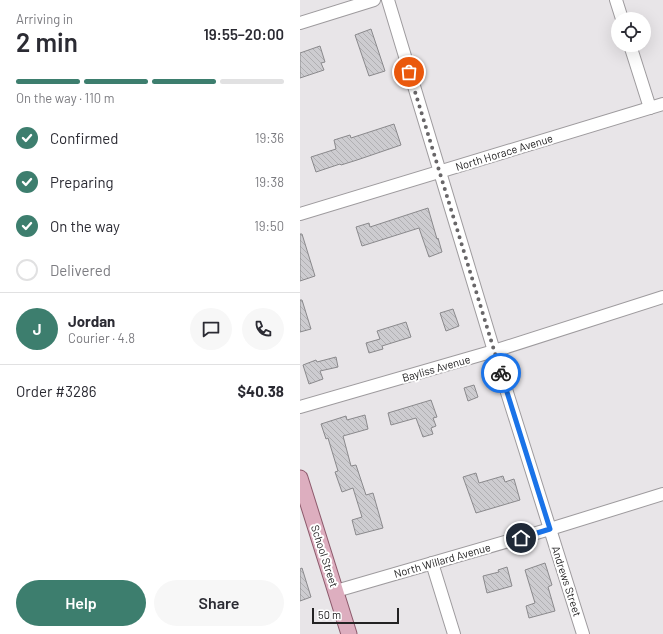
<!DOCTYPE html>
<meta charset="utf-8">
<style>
:root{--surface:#fff;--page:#f7f7f7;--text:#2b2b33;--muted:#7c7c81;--line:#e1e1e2;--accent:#3d7e6e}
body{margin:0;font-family:Barlow,sans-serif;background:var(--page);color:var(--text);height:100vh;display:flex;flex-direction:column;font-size:15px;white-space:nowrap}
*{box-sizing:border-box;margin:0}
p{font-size:13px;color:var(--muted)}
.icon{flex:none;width:22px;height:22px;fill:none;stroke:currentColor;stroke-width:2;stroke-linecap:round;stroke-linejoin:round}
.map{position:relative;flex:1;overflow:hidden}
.details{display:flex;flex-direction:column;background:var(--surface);width:300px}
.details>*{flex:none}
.tools{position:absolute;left:311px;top:12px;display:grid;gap:8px}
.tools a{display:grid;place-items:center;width:40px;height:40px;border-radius:50%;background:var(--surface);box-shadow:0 4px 16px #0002;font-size:20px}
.scale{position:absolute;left:12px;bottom:10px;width:87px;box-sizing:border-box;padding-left:4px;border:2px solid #232223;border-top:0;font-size:11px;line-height:14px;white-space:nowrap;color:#232223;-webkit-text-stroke:3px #fff;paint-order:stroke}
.pin{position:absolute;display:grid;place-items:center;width:34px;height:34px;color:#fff;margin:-17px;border:2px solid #fff;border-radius:50%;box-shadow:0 1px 4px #0007}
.courier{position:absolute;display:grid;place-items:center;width:40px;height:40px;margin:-20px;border:3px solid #1a73e8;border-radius:50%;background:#fff;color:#222;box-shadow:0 1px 5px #0007}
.head em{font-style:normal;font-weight:600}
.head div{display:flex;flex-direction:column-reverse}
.head{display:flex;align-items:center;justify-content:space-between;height:68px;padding:0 16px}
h1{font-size:26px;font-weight:600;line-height:30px}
.bar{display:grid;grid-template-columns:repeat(4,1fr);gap:6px 4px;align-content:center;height:48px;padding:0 16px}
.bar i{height:5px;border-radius:3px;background:var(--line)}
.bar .active{background:var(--accent)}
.bar p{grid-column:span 4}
.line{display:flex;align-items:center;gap:10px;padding:0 16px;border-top:1px solid var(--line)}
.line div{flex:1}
.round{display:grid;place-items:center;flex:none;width:42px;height:42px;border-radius:21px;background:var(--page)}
ol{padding:0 16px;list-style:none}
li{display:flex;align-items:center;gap:12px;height:44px}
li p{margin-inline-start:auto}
li .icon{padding:4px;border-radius:50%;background:var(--accent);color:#fff;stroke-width:4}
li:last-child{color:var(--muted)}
li i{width:22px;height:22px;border:2px solid var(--line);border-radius:50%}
.primary-button{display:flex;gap:8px;margin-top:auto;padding:8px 16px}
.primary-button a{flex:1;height:46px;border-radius:24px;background:var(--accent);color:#fff;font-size:16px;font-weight:600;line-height:46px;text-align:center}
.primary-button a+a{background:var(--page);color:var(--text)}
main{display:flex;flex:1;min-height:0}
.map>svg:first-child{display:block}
</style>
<main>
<section class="details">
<div class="head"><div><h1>2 min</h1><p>Arriving in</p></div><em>19:55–20:00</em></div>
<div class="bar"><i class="active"></i><i class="active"></i><i class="active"></i><i></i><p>On the way · 110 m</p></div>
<ol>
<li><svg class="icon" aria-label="check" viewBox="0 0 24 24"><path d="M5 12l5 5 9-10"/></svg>Confirmed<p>19:36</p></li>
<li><svg class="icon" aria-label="check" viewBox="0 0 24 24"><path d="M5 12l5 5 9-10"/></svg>Preparing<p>19:38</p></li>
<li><svg class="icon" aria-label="check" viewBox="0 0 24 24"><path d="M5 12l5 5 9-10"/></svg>On the way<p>19:50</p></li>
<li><i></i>Delivered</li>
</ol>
<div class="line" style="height:72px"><b class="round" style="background:var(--accent);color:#fff">J</b><div><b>Jordan</b><p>Courier · 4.8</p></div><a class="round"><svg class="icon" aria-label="chat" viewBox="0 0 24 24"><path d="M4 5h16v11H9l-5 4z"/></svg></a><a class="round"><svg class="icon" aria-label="phone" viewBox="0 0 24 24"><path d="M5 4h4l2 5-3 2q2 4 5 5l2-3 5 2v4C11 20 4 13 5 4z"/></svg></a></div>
<div class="line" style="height:52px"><div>Order #3286</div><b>$40.38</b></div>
<div class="primary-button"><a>Help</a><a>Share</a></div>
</section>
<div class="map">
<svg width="363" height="634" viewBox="0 0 363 634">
<defs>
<pattern id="building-back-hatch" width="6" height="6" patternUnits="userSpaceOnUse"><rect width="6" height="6" fill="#cdccd0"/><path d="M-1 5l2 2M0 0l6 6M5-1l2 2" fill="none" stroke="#b0afb2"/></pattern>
</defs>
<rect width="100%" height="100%" fill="#e8e5e8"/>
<g fill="url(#building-back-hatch)" stroke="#8a898c">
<polygon points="71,29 85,71 69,76 55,35"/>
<polygon points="20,46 25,62 21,63 24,70 0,78 0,53"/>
<polygon points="94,124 101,145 57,160 41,165 40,164 16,172 11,157 36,149 34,140 50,135 51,138"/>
<polygon points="128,208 137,239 138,238 142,252 129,257 119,228 62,246 56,227 69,223 70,227"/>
<polygon points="0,234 2,234 15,276 0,281"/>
<polygon points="0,300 2,300 11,329 0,332"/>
<polygon points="153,309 159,326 146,331 140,313"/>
<polygon points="106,322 111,337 82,346 83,349 69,353 66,343 80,339 77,331"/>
<polygon points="36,357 38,367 20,371 23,379 9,384 3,365 16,360 17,362"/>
<polygon points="174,385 178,397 168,401 164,388"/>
<polygon points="131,400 137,417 133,418 136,426 131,428 133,434 123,437 116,418 91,425 88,413"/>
<polygon points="65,415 68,429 43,436 51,466 56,465 66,495 73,493 83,528 56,535 52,520 62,517 53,488 42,492 35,472 38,471 28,438 26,439 21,424 46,416 47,420"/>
<polygon points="176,473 179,483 203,476 205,482 214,479 220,500 176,513 163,477"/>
<polygon points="245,563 252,585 248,587 255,611 229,618 226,606 235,603 225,570"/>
<polygon points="207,567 212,586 187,593 183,576 199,572 198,570"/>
<polygon points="2,568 11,597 0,601 0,569"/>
</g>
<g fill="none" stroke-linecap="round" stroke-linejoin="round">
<defs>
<g id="minor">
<polyline points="88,0 194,351 283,634"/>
<polyline points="316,0 322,19"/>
<polyline points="0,23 74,0"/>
<polyline points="330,45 350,108"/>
<polyline points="0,214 363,104"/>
<polyline points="0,407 194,351 363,297"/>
<polyline points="132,563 154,634"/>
<polyline points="36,591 250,529 363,494"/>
</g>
<polyline id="major" points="0,478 49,634"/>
</defs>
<use href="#minor" stroke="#9e9b9e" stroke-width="14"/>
<use href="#major" stroke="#8d5a6c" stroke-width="17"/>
<use href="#minor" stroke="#fff" stroke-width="12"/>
<use href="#major" stroke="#ddaebf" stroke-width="15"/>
</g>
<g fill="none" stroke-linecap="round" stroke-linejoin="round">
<polyline stroke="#686668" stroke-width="4" stroke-dasharray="0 7.2" points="109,72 201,373"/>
<polyline stroke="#1a73e8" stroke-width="5" points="201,373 250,529 221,538"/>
</g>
<g text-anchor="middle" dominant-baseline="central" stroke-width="4" stroke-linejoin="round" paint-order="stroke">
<g font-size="11" fill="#232223" stroke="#fff">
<text transform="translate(204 152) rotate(-17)">North Horace Avenue</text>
<text transform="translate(136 368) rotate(-16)">Bayliss Avenue</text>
<text transform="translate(25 556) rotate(72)">School Street</text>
<text transform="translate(142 560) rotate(-16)">North Willard Avenue</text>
<text transform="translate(267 581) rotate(72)">Andrews Street</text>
</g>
</g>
</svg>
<div class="tools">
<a><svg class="icon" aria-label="locate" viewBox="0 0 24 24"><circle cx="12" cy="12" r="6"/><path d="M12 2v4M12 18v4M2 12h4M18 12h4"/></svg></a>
</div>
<div class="scale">50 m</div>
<div class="pin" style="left:109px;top:72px;background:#ea580c"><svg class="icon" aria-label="bag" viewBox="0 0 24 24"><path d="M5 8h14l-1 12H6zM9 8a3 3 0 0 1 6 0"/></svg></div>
<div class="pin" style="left:221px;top:538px;background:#1f2937"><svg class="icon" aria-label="home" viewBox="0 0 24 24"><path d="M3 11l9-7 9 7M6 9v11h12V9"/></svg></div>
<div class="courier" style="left:201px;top:373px"><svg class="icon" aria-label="bike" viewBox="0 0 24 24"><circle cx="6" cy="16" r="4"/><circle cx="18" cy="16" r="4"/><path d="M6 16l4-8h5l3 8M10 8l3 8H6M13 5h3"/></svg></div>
</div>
</main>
